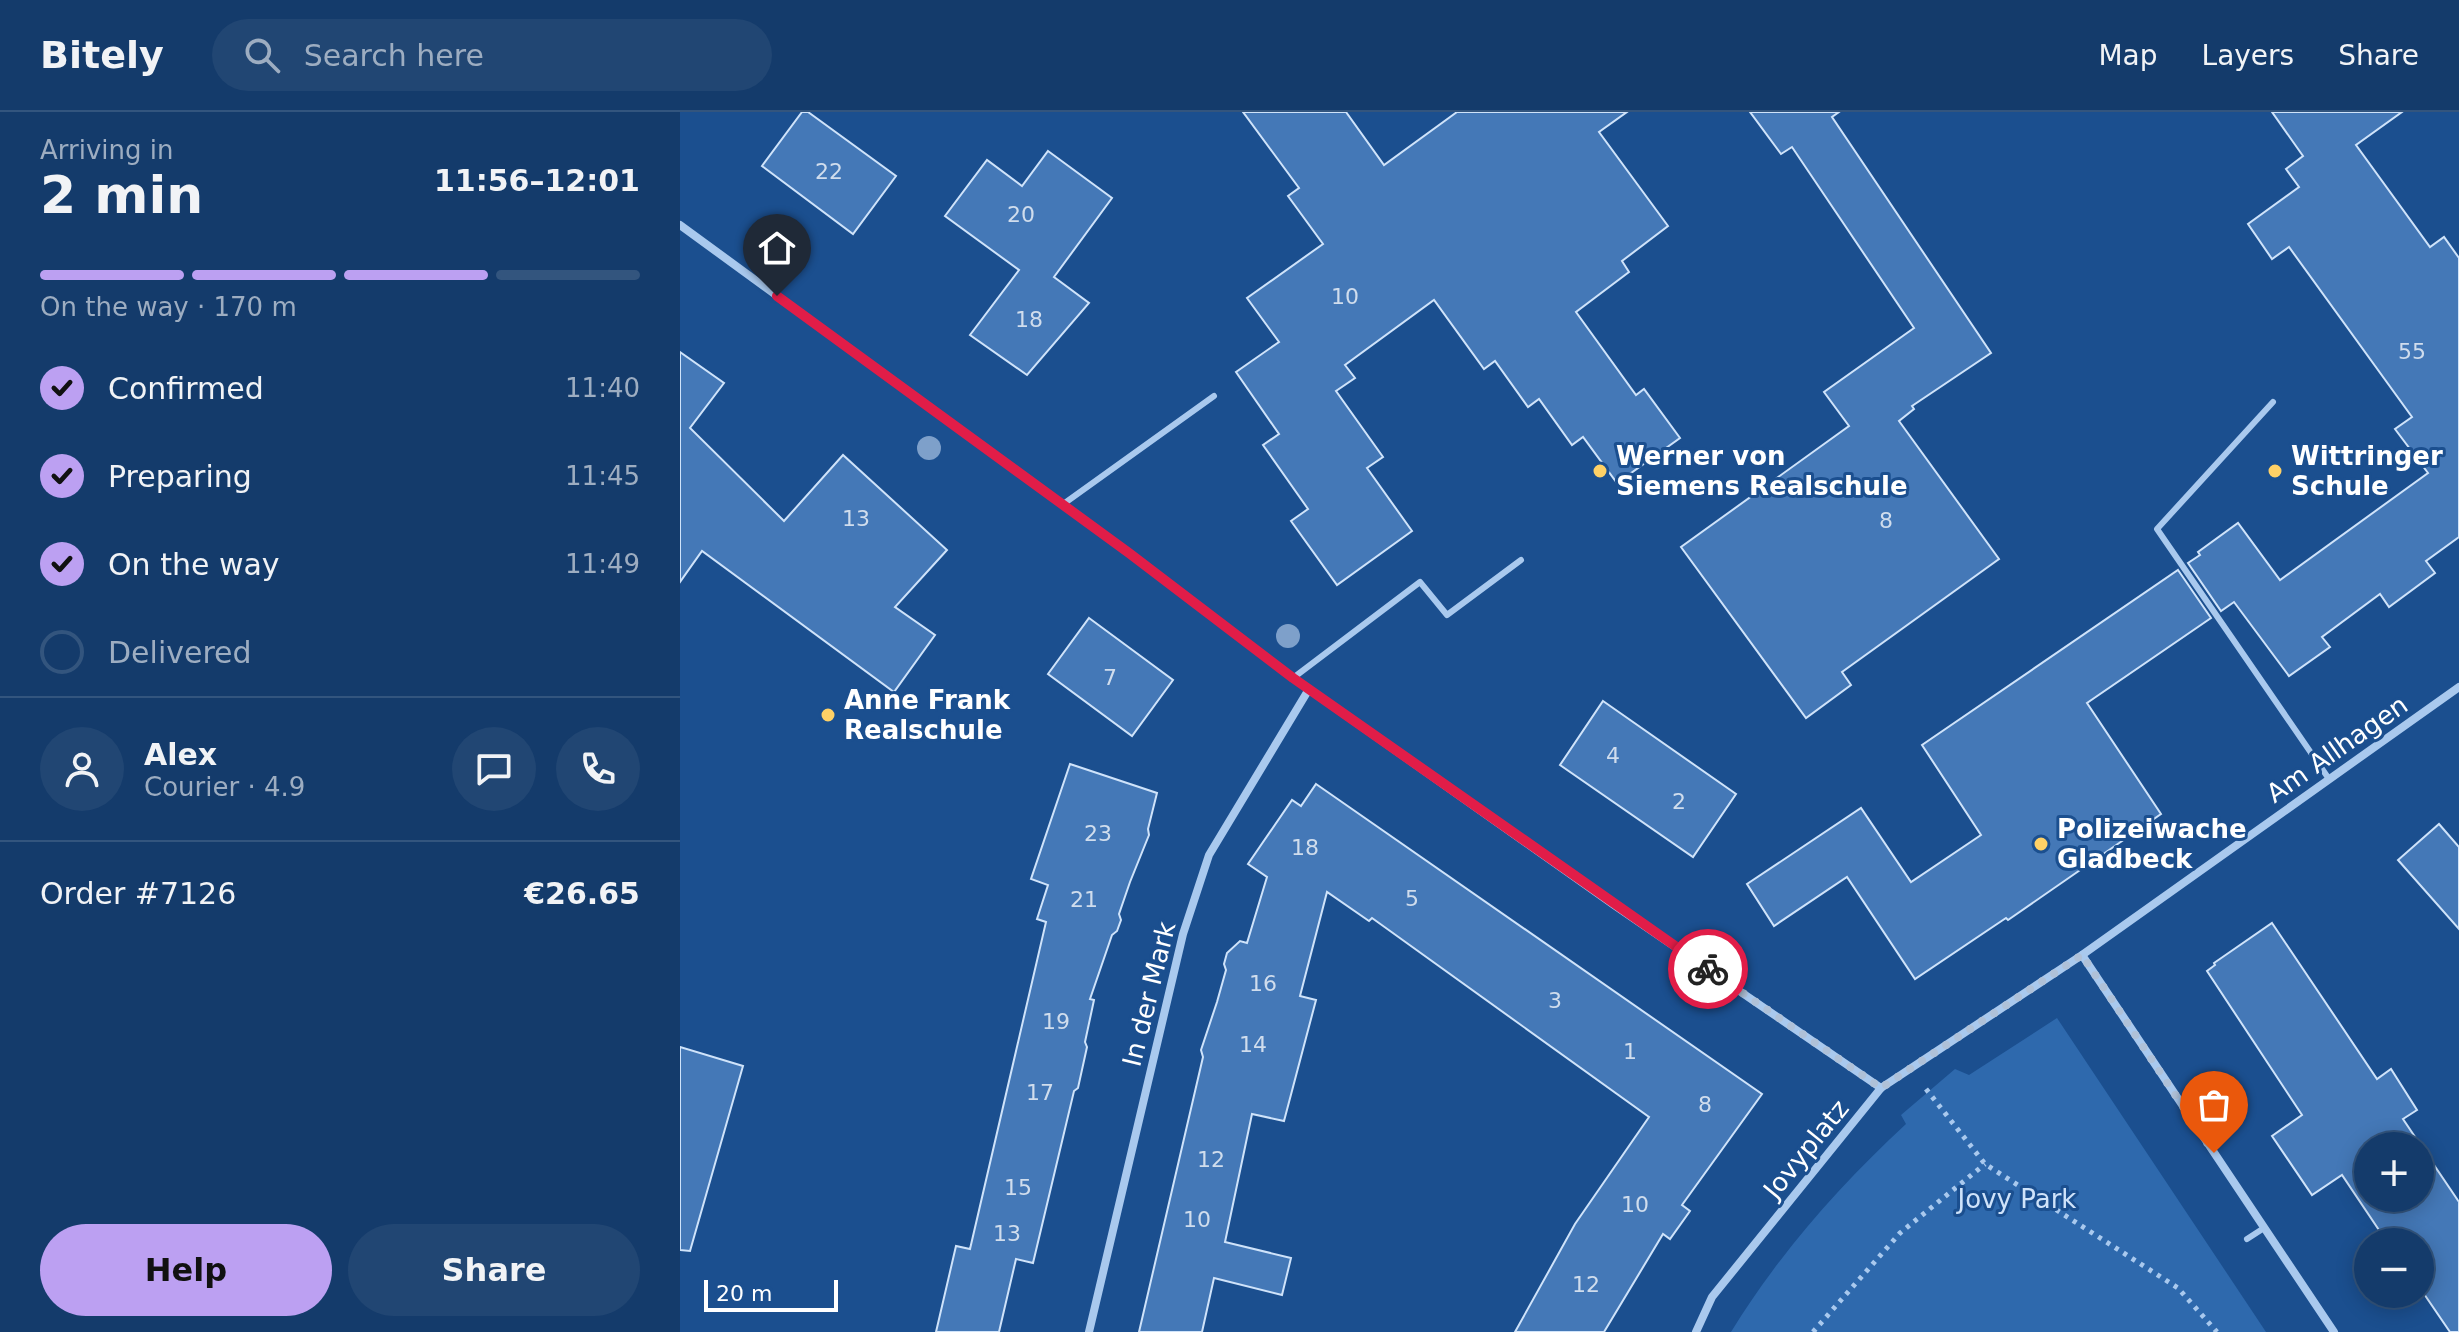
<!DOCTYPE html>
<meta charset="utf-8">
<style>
:root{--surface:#143b6b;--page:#214673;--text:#f1f3f6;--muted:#9dadc1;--line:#33557e;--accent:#bca0f2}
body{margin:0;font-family:"DejaVu Sans",sans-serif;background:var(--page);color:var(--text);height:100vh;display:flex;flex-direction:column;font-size:30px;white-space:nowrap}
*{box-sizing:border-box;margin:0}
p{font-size:26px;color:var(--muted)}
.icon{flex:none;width:44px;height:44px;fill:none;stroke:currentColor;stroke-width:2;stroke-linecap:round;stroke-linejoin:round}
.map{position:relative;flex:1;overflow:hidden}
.sheet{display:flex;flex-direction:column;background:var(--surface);width:680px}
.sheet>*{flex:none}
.fabs{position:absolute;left:1674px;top:1020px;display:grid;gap:16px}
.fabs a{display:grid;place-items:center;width:80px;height:80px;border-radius:50%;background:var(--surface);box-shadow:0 4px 20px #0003,0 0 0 2px var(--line);font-size:40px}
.scale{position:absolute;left:24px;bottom:20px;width:134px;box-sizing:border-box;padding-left:8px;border:4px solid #fff;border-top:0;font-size:22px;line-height:28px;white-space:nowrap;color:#fff;-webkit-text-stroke:6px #1b4f8f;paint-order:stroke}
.pin{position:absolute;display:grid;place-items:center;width:68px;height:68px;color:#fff;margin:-82px -34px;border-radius:50% 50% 50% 0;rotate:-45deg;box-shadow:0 0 8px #0007}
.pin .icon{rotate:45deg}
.courier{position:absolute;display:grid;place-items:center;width:80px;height:80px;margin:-40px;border:6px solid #e11d48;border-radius:50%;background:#fff;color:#222;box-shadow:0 2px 10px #0007}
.summary em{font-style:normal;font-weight:700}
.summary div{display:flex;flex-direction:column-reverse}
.summary{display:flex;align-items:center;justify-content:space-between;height:136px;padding:0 40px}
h1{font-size:52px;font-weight:700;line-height:60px}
.bar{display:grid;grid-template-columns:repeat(4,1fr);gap:12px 8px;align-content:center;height:96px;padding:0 40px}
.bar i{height:10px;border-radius:6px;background:var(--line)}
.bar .current{background:var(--accent)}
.bar p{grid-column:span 4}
.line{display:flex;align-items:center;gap:20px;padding:0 40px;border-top:2px solid var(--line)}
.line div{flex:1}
.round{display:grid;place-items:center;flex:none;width:84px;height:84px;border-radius:42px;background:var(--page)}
ol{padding:0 40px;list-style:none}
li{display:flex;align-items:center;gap:24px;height:88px}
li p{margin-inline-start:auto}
li .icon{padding:8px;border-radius:50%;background:var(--accent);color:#111;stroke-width:4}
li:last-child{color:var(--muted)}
li i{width:44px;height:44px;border:4px solid var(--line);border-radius:50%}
.primary-button{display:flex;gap:16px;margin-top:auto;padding:16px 40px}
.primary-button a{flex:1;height:92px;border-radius:48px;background:var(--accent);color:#111;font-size:32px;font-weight:700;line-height:92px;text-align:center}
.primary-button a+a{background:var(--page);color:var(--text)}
header{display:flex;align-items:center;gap:48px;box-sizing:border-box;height:112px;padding:0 40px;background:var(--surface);border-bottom:2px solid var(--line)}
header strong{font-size:38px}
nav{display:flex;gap:44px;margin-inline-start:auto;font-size:28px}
.search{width:560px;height:72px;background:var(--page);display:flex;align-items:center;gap:20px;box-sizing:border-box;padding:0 28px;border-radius:44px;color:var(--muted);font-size:30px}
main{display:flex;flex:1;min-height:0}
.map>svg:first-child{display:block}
</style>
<header>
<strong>Bitely</strong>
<div class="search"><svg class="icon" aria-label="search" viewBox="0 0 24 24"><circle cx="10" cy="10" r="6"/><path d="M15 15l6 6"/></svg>Search here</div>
<nav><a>Map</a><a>Layers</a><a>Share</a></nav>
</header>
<main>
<section class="sheet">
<div class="summary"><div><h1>2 min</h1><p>Arriving in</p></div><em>11:56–12:01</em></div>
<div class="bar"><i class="current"></i><i class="current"></i><i class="current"></i><i></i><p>On the way · 170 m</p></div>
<ol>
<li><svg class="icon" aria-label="check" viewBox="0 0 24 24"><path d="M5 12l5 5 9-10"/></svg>Confirmed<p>11:40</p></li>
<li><svg class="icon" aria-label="check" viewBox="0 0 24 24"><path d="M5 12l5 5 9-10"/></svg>Preparing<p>11:45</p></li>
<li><svg class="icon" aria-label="check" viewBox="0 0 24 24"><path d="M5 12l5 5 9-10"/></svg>On the way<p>11:49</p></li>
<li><i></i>Delivered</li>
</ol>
<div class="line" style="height:144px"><a class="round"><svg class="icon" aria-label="person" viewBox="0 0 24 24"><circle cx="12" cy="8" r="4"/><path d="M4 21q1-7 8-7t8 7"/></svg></a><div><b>Alex</b><p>Courier · 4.9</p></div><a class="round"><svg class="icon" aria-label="chat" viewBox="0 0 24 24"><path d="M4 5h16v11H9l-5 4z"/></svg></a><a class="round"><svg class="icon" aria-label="phone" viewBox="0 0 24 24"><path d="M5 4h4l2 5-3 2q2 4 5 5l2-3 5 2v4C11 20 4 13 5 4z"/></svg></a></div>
<div class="line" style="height:104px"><div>Order #7126</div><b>€26.65</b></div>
<div class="primary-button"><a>Help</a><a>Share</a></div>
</section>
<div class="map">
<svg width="1779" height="1220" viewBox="0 0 1779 1220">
<rect width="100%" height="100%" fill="#1b4f8f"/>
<path fill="#2e69ad" d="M1377,906L1586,1220H1051C1099,1142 1159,1074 1226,1012L1221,1003L1275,957L1289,963Z"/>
<g fill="#4478b7" stroke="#cfe3fa" stroke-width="2" fill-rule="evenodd">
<polygon points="122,0 128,0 216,64 173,122 82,54"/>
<polygon points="563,0 666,0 704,53 777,0 947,0 919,20 988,114 942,149 949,160 896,200 956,283 964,277 1000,326 937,371 903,325 892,333 859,287 848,295 815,249 804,257 754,188 665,253 675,266 656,279 703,345 687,356 732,419 657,473 611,409 628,397 583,333 599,322 556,260 599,230 567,186 643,132 608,84 619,76"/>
<polygon points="1070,0 1159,0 1152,5 1311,241 1232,294 1234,297 1219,309 1319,447 1162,560 1171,573 1126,606 1001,435 1169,314 1144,280 1234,216 1112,35 1101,42"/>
<polygon points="1592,0 1722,0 1676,33 1750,135 1764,125 1779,146 1779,425 1746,449 1755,461 1709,495 1700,482 1642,525 1650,535 1609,564 1554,490 1541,499 1508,451 1520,443 1518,440 1558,411 1600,468 1748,361 1715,317 1732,305 1609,135 1592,147 1568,112 1619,75 1606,57 1623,44"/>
<polygon points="368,39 432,86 374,165 409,191 347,263 290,223 339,158 265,104 307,48 342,74"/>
<polygon points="0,240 44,271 10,316 104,409 163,343 267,438 215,495 255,523 214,580 22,439 0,470"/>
<polygon points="1498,458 1531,506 1407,591 1481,702 1328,808 1326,806 1235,867 1167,765 1094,814 1067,772 1181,696 1231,770 1301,723 1242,633"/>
<polygon points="409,506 493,568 452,624 368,562"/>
<polygon points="923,589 1056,682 1013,745 880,653"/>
<polygon points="390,652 477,681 468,717 469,723 450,770 439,802 441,808 437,819 432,823 410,887 414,888 405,930 407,935 398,976 394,979 353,1151 336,1147 319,1220 256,1220 276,1134 290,1137 366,810 357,807 368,773 351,767"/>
<polygon points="636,672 1082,982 1002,1093 1010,1099 990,1127 983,1122 924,1220 835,1220 895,1112 969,1005 692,806 689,809 647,780 620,884 636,888 604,1009 572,1002 545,1130 611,1146 602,1183 534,1166 522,1220 459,1220 523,945 521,938 537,890 546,858 544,852 547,841 560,829 567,831 587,765 568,752 612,688 621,694"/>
<polygon points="1759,712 1779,735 1779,817 1718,748"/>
<path d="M1592,811L1697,967L1711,957L1737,998L1723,1007L1779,1090V1220H1770L1740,1176V1130H1707L1662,1063L1632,1083L1592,1024L1622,1003L1527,859L1535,853L1534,851ZM1688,1034H1740V1086H1688Z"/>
<polygon points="0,935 63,954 10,1139 0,1138"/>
</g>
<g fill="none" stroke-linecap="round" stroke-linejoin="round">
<g stroke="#a9c9ee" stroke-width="5" stroke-dasharray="4 6" stroke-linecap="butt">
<polyline points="1246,977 1305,1052 1498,1176 1537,1220"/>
<polyline points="1133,1220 1220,1121 1305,1052"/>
</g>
<g stroke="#a9c9ee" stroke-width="6">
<polyline points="1593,290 1477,417 1649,667"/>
<polyline points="382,393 534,284"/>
<polyline points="613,566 740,470 767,503 841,448"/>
<polyline points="1567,1127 1584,1116"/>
</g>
<g stroke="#a9c9ee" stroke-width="8">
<polyline points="0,113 449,441 613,566 934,793 1201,976"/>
<polyline points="1402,843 1654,1220"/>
<polyline points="409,1220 503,822 529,743 629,577"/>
<polyline points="1016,1220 1032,1185 1201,976 1402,843 1779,575"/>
</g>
</g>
<g fill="#7ea0ca">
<circle cx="249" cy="336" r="12"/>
<circle cx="608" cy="524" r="12"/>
</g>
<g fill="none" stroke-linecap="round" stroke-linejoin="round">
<polyline stroke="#afc1d8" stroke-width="8" stroke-dasharray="0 14.4" points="1028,857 1201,976 1402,843 1534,1041"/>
<polyline stroke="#e11d48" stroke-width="10" points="97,184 449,441 613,566 1028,857"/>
</g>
<g fill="#ffd166" stroke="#1b4f8f" stroke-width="3">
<circle cx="920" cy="359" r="8"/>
<circle cx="1595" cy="359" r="8"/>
<circle cx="148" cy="603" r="8"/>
<circle cx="1361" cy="732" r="8"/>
</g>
<g text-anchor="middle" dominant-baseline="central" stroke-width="6" stroke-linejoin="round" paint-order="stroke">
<g font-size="22" fill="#d0dded">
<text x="149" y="59">22</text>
<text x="341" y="102">20</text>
<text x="665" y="184">10</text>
<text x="349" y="207">18</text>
<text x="1732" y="239">55</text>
<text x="176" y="406">13</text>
<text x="1206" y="408">8</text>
<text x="430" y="565">7</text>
<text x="933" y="643">4</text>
<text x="999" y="689">2</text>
<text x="418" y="721">23</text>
<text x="625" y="735">18</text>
<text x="732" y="786">5</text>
<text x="404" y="787">21</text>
<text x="583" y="871">16</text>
<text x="875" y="888">3</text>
<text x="376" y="909">19</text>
<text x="573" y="932">14</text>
<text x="950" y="939">1</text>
<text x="360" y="980">17</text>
<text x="1025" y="992">8</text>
<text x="531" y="1047">12</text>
<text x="338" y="1075">15</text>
<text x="955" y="1092">10</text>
<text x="517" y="1107">10</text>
<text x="327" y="1121">13</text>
<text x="906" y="1172">12</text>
</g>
<g font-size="26" font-weight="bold" fill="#fff" stroke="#1b4f8f" text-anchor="start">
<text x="936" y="344">Werner von<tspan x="936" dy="30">Siemens Realschule</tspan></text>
<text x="1611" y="344">Wittringer<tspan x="1611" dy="30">Schule</tspan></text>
<text x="164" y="588">Anne Frank<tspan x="164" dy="30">Realschule</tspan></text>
<text x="1377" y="717">Polizeiwache<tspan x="1377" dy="30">Gladbeck</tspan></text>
</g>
<g font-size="26" fill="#fff" stroke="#1b4f8f">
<text transform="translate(1657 637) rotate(-35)">Am Allhagen</text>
<text transform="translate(469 882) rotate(-76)">In der Mark</text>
<text transform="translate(1126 1037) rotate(-51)">Jovyplatz</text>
</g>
<g font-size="26" fill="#cfe3fa" stroke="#1b4f8f">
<text x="1337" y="1087">Jovy Park</text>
</g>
</g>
</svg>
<div class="fabs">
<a>+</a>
<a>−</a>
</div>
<div class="scale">20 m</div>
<div class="pin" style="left:1534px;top:1041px;background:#ea580c"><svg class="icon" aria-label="bag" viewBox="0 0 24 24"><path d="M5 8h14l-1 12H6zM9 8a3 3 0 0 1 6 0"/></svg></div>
<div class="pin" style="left:97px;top:184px;background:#1f2937"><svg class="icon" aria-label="home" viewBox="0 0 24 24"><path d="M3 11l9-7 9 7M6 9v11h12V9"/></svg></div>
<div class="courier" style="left:1028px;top:857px"><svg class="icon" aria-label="bike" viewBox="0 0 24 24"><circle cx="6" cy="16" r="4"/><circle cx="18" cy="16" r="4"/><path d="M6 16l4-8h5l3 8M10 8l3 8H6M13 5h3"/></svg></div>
</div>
</main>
